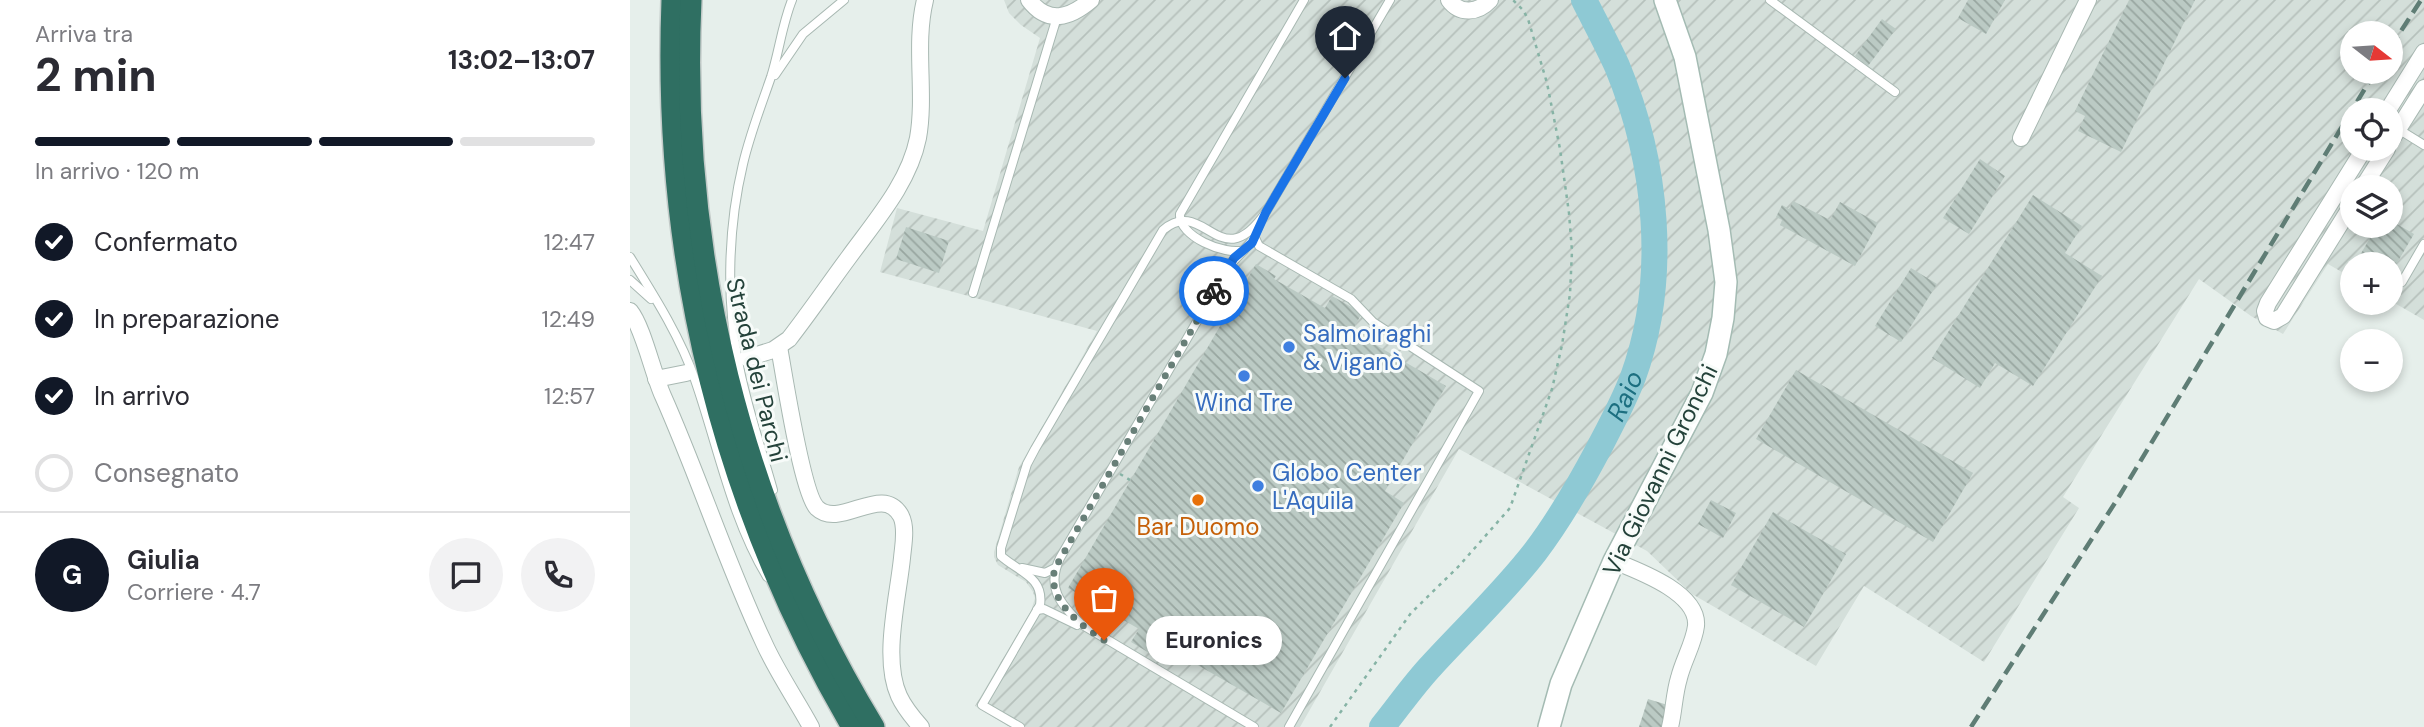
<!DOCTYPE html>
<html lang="it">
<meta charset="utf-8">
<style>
:root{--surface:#fff;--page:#f2f2f3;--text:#2b2b33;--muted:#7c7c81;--line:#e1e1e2;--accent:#111827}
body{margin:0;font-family:"DM Sans",sans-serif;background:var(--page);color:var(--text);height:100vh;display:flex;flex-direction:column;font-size:26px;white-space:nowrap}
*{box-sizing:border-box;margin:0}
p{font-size:23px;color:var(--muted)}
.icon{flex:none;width:38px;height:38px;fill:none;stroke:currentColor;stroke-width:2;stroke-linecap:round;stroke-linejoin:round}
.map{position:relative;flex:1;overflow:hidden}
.side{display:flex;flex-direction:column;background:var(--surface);width:630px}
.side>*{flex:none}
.needle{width:46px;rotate:107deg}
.fabs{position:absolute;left:1710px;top:21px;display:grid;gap:14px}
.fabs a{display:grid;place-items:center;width:63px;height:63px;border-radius:50%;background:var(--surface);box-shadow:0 4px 10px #0003;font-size:35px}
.pin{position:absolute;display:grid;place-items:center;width:60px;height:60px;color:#fff;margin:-72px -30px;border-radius:50% 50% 50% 0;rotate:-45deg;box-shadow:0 0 7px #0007}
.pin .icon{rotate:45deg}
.courier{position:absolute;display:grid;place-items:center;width:70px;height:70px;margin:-35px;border:5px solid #1a73e8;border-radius:50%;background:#fff;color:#222;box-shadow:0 2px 9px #0007}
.bubble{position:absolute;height:49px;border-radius:24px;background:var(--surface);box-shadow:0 4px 10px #0003;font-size:23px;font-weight:700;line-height:49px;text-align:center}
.headline em{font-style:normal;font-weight:700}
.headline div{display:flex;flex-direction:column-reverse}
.headline{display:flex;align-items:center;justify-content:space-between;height:119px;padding:0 35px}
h1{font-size:46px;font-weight:700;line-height:52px}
.bar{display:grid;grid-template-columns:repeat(4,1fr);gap:10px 7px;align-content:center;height:84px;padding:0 35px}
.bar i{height:9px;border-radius:5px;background:var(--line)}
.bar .selected{background:var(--accent)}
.bar p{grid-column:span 4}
.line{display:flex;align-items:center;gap:18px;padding:0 35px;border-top:2px solid var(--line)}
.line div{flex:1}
.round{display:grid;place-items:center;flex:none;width:74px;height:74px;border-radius:37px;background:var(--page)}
ol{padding:0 35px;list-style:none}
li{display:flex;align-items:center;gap:21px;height:77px}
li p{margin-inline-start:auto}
li .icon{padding:7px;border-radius:50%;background:var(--accent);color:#fff;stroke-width:4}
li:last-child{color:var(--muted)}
li i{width:38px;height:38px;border:4px solid var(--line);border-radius:50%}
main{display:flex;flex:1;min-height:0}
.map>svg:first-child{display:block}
</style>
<main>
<section class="side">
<div class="headline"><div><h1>2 min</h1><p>Arriva tra</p></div><em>13:02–13:07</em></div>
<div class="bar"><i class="selected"></i><i class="selected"></i><i class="selected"></i><i></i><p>In arrivo · 120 m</p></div>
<ol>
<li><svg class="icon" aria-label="check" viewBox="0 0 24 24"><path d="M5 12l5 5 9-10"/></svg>Confermato<p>12:47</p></li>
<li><svg class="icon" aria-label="check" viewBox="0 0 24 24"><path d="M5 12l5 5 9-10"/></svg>In preparazione<p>12:49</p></li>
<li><svg class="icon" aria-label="check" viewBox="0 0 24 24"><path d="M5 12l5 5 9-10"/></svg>In arrivo<p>12:57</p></li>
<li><i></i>Consegnato</li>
</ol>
<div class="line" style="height:126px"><b class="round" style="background:var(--accent);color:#fff">G</b><div><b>Giulia</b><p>Corriere · 4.7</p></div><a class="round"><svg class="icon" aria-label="chat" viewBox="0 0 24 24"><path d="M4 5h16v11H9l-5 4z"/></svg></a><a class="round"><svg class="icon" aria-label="phone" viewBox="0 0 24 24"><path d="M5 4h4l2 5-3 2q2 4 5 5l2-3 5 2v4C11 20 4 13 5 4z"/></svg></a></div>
</section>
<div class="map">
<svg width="1794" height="727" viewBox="0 0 1794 727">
<defs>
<pattern id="industrial-furrows" width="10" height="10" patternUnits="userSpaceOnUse" patternTransform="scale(1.75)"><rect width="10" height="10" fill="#d4dfda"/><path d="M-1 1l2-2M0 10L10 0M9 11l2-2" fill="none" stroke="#b6c1bc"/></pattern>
<pattern id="building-back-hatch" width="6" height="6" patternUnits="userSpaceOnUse" patternTransform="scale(1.75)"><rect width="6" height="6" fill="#bbcac4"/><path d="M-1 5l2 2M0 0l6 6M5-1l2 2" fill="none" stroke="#98a6a0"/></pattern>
</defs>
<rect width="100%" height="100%" fill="#e6efeb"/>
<path fill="url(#industrial-furrows)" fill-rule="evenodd" d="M374,0H1794V320L1761,301L1760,264H1722V278L1698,264L1653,334L1621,316L1569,279L1433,497L1449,508L1354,662L1234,586L1186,666L1062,594L1017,551L829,449L670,727H380L345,706L401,611L405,598L403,592L396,582L368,565L364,557V552L389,467L467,331L250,272L267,208L353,231L410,38L391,25L379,13ZM1722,33H1760V72H1722ZM1722,110H1760V149H1722ZM1722,187H1760V226H1722Z"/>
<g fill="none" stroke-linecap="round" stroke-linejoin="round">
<path stroke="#8ec9d4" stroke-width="26" id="s1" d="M752,727C769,706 784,684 802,665C836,628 874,592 905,552C930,519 950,484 969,448C981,425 994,401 1003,377C1039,278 1027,162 987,66C977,44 965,22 954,0"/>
</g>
<g fill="url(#building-back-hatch)">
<polygon points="1338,0 1375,0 1356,34 1328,18"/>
<polygon points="1499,0 1565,0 1491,152 1448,131 1455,116 1445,111"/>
<polygon points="1252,19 1266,29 1238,66 1225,56"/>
<polygon points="1350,159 1375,176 1339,234 1313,218"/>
<polygon points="1403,195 1452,226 1435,253 1472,276 1403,386 1365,363 1350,388 1302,358"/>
<polygon points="1163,201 1200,220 1210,202 1248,223 1225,266 1150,225 1152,220 1146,217 1152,205 1159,209"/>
<polygon points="1760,220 1784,234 1760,275 1760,264 1731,264 1726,262 1747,226 1760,226"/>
<polygon points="276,227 319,241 309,273 266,259"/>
<polygon points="626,264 646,276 644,279 695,308 702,296 732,313 722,331 816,386 755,491 774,503 651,713 538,648 531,660 501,642 509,629 438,588"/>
<polygon points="1281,268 1307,284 1271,342 1245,326"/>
<polygon points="1166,370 1343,473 1303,542 1126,439"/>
<polygon points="1081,500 1106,513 1093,538 1068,524"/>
<polygon points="1143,512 1216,554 1174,627 1101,585"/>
<polygon points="1018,699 1041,706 1034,727 1009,727"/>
</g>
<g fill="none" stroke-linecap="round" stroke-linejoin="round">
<defs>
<g id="lane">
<polyline points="1140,0 1265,92"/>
<polyline points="145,75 173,34 214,0"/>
<polyline points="1760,124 1794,145"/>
<path d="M625,237L614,250C595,256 548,236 550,214L674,0"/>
<polyline points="625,238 629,246 721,299 743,322 849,391 659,727"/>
<path d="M614,250L599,266L430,558C416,587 430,604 451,624L624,727"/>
<path d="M0,257C23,294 51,338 65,380C88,446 101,517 137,577"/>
<polyline points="0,280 21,299"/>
<polyline points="1772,282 1794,244"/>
<polyline points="343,293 427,17"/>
<path d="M143,490C131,447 116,405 108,361C96,298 98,227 113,164C120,134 131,106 141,77C149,52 152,25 162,0"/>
<polyline points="392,568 415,573 425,568"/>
<polyline points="407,610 414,609 447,625"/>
<path d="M390,727L352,705L410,605C414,577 389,572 371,556V548L397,464L405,449L533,230C575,195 590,279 636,212L760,0"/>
</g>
<g id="street">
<path d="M399,0C418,25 440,18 461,0"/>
<path d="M819,0C830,15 848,13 860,0"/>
<polyline points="1758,110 1794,52"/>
<polyline points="1391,138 1458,0"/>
<polyline points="1760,142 1794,88"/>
<polyline points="1733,187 1757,149"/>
<polyline points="1722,205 1653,316 1644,321 1637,318 1635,311 1638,303 1734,149"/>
<path d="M0,311C13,327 23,374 33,396C69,477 96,562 134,643C147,672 166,699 181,727"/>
<path d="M149,347C154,374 172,493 187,508C210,530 253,482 271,516C277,528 273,546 272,558C268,598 252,659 269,696C274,707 283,718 291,727"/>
<path d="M117,358L143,350L159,339C180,312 199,284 219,257C245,221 279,183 288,138C296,93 284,45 295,0"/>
<polyline points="26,379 56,373"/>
<path d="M984,561C1009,571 1069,593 1066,626C1064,643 1053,661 1049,678C1044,694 1044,711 1040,727"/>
</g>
<polyline id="secondary" points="919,727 931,684 984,561 1072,393 1086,354 1093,318 1096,282 1089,230 1055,57 1035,0"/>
<g id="highway">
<path d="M42,0C32,260 91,502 222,727"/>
<path d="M61,0C49,255 111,508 244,727"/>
</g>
</defs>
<use href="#lane" stroke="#a8b8b2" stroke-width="10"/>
<use href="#street" stroke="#a8b8b2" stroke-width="18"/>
<use href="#secondary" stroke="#a4bbb3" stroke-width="24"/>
<use href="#highway" stroke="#c2cac8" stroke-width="24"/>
<g stroke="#86b3a5" stroke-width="2.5" stroke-dasharray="3.5 5" stroke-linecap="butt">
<polyline points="490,474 500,480"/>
<polyline points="700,727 781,613 828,567 880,508 922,389 932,345 940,294 942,251 939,213 930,149 917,83 898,19 893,10 883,0"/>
</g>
<use href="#lane" stroke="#fff" stroke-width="8"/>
<use href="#street" stroke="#fff" stroke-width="16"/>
<use href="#secondary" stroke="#fff" stroke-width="21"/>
<use href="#highway" stroke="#2f6f62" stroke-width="21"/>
<g stroke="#5f7d75" stroke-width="4.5" stroke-dasharray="14 7" stroke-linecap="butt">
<polyline points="1760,48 1791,0"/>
<polyline points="1341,727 1490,495 1745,72"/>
</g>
</g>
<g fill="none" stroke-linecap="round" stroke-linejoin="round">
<path stroke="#687f78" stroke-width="7" stroke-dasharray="0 12.6" d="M474,640C450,625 416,600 425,568L584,291"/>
<polyline stroke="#1a73e8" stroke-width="9" points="584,291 604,258 622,243 636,212 715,78"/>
</g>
<g fill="#3f7fe0" stroke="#f7fbf9" stroke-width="2.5">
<circle cx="659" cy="347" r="7"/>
<circle cx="614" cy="376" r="7"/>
<circle cx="628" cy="486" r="7"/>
</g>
<circle fill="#e8710a" stroke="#f7fbf9" stroke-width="2.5" cx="568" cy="500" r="7"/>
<g text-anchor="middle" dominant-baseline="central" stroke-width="6" stroke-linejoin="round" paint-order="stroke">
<g font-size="24" fill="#366cbe" stroke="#f7fbf9" text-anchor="start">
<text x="673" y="333">Salmoiraghi<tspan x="673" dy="28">&amp; Viganò</tspan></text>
<text x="614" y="402" text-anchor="middle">Wind Tre</text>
<text x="642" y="472">Globo Center<tspan x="642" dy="28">L'Aquila</tspan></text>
</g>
<g font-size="24" fill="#24423a" stroke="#f7fbf9">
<text transform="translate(127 370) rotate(76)">Strada dei Parchi</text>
<text transform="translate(1030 470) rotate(-64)">Via Giovanni Gronchi</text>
</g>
<g font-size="24" fill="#c56008" stroke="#f7fbf9">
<text x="568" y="526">Bar Duomo</text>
</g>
<g font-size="26" font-style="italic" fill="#1c6f80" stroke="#f7fbf9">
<text stroke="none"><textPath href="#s1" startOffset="413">Raio</textPath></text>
</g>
</g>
</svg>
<div class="fabs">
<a><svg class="needle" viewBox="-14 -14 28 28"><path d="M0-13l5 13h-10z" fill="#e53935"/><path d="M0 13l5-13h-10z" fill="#7c7c81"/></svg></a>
<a><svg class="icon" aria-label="locate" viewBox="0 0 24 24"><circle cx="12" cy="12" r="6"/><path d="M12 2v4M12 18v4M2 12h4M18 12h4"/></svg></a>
<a><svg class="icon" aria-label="layers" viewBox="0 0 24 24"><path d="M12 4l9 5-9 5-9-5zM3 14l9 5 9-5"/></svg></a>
<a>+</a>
<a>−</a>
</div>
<div class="pin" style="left:474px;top:640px;background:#ea580c"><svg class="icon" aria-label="bag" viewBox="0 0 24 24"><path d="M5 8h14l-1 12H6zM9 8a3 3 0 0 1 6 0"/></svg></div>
<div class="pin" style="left:715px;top:78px;background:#1f2937"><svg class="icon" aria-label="home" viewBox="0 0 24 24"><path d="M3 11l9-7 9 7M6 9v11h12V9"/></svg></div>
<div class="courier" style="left:584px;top:291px"><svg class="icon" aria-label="bike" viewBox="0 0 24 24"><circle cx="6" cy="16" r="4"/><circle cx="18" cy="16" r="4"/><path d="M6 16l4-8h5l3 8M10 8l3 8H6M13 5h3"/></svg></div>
<div class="bubble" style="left:516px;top:616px;width:136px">Euronics</div>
</div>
</main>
